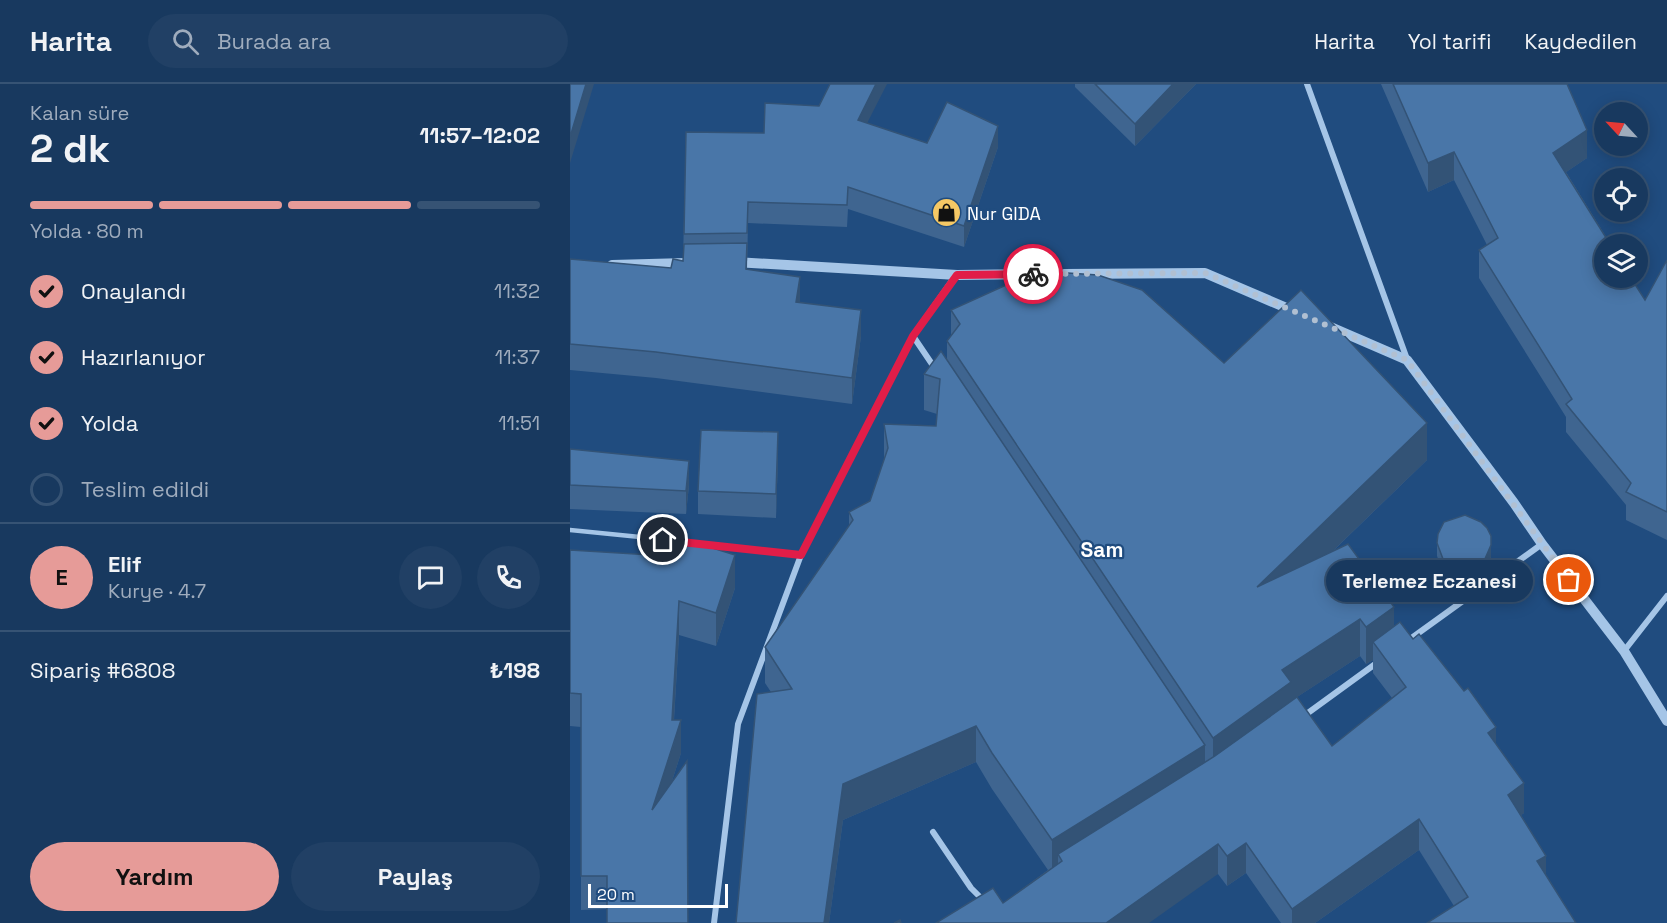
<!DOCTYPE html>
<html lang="tr">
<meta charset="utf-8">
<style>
:root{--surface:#18395f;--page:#214065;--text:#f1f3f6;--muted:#9facbd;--line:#365374;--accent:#e69b98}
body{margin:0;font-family:"Space Grotesk",sans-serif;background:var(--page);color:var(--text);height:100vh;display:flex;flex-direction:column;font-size:22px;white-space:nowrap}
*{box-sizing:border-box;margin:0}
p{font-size:20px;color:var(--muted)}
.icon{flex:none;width:33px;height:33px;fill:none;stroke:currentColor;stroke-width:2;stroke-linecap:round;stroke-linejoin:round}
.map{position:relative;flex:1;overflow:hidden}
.panel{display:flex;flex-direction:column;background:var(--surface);width:570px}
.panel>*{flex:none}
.needle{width:39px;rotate:296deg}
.buttons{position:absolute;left:1024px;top:18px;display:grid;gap:12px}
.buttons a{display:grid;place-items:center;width:54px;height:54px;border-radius:50%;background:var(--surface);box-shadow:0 3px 15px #0003,0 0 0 2px var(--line);font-size:30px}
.scale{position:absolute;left:18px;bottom:15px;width:140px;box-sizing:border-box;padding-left:6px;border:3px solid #fff;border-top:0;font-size:16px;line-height:21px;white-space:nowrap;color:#fff;-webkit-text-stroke:4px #204c7f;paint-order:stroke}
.pin{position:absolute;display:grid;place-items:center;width:51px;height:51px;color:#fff;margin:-26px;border:3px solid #fff;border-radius:50%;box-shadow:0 2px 6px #0007}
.courier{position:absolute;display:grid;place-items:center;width:60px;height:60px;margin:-30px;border:4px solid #e11d48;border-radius:50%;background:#fff;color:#222;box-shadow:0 2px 8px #0007}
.bubble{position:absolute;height:42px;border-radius:21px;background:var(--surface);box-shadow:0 3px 15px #0003,0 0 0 2px var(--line);font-size:20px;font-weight:800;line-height:42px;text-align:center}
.headline em{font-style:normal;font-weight:800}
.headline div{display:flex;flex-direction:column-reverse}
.headline{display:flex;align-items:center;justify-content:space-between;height:102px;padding:0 30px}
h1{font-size:39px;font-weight:800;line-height:45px}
.bar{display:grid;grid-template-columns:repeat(4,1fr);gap:9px 6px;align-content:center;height:72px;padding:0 30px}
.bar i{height:8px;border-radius:4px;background:var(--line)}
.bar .on{background:var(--accent)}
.bar p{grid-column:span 4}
.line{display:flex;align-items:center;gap:15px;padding:0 30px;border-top:2px solid var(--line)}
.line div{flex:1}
.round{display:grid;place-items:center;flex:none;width:63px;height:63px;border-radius:32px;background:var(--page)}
ol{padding:0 30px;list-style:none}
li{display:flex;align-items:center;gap:18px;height:66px}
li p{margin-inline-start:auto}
li .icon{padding:6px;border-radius:50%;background:var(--accent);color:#111;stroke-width:4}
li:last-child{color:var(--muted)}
li i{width:33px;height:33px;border:3px solid var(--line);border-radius:50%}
.primary-button{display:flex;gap:12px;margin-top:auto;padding:12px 30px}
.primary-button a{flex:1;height:69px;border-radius:36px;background:var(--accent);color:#111;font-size:24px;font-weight:800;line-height:69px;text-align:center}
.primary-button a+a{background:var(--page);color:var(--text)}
header{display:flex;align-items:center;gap:36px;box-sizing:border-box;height:84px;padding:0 30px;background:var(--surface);border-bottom:2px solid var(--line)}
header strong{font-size:28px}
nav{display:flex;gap:33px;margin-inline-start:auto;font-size:21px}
.search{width:420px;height:54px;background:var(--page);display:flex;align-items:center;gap:15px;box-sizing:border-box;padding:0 21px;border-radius:33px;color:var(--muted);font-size:22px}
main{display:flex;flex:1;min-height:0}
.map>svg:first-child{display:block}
</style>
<header>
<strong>Harita</strong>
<div class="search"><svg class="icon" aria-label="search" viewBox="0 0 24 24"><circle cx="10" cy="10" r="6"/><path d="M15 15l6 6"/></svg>Burada ara</div>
<nav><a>Harita</a><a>Yol tarifi</a><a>Kaydedilen</a></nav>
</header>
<main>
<section class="panel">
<div class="headline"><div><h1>2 dk</h1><p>Kalan süre</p></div><em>11:57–12:02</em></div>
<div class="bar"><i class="on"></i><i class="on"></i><i class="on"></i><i></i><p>Yolda · 80 m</p></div>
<ol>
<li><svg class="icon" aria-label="check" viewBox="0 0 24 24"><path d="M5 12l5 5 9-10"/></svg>Onaylandı<p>11:32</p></li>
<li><svg class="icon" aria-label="check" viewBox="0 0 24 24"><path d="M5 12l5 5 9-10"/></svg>Hazırlanıyor<p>11:37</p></li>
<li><svg class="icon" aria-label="check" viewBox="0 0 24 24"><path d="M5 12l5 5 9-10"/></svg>Yolda<p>11:51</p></li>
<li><i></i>Teslim edildi</li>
</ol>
<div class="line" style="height:108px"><b class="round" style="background:var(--accent);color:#111">E</b><div><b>Elif</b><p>Kurye · 4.7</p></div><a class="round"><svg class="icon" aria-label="chat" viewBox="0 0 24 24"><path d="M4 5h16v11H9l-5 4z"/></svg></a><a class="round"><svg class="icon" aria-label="phone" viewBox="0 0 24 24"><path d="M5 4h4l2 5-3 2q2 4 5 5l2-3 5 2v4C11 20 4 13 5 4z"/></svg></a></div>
<div class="line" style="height:78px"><div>Sipariş #6808</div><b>₺198</b></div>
<div class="primary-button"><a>Yardım</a><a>Paylaş</a></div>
</section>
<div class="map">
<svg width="1097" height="839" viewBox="0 0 1097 839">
<rect width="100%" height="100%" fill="#204c7f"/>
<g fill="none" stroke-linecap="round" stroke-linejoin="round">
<g stroke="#a5c5e7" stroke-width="4.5">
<polyline points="0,446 90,455"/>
<polyline points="125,459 231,471"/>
</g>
<g stroke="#a5c5e7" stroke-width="6">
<polyline points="737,0 837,275"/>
<polyline points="343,252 366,286"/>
<polyline points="836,558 972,460"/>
<polyline points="1054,567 1097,512"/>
<polyline points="731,634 808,578"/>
<polyline points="363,748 401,804 414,817"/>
<polyline points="144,839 168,640 231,471 343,252 386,191"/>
</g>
<g stroke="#a5c5e7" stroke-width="10">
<polyline points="165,178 387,191 473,190"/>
<polyline points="42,181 116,179"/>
<polyline points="494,190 635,189 726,228"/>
<polyline points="756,241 837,276 944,419 972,460 1054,567 1097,637"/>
</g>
</g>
<g fill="#3f6590" fill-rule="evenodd">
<polygon points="505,0 626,0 565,62 505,3"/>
<polygon points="811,0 997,0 1017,74 996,88 1075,216 1097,176 1097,456 1056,436 1056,421 996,348 996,333 909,194 909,166 917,161 884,96 858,108"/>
<polygon points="297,39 357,59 428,63 394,163 278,125 277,143 178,139 177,185 230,218 291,252 282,320 86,294 0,286 0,175 101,184 113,177 116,48 194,49"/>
<path d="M381,226L654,279L857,376L763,467L824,543L843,555L926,660L954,729L951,731L976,772L884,822L849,766L745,839H711L676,789L657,802L648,790L433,819L478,786L422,705L406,678L273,736L259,839H166L201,608L195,599V563L279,443V428L300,417L314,376V340L366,342L367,330L354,326V290L377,277V257L381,253ZM790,572L796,580L803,576V589L822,614L762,662L727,613Z"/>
<polygon points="0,365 119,401 116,430 0,425"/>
<polygon points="208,372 206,434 128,430 128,407"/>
<polygon points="867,459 921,473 914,490 898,498 881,494 873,488 867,472"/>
<polygon points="0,466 165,504 146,562 109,551 104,636 111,669 102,697 37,825 11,826 11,643 0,642"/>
</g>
<g fill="#335376">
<polygon points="16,0 24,0 0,79 0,53"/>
<polygon points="306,0 317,0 288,57 288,36"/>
<polygon points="603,0 626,0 565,62 565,40"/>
<polygon points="428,42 428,63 394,163 394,142"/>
<polygon points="1017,46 1017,74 983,97 983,69"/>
<polygon points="884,68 884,96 858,108 858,79"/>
<polygon points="230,193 230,219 226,218"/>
<polygon points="291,226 291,252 282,320 282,294"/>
<polygon points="857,339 857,376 687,540 687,503"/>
<polygon points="208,348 208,372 206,434 206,410"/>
<polygon points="119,377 119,401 116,430 116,407"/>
<polygon points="921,461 921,473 914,490 898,498 898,485"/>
<polygon points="165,471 165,504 146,562 146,529"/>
<polygon points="109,517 109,551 102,666 111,636 111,669 82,759 82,726 102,636"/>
<polygon points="824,523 824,560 803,558 803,576 796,580 796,543"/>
<polygon points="790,535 790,572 721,617 643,691 643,654 712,586"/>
<polygon points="406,642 406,678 273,736 259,839 254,839 273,700"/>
<polygon points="926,643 926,674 918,649"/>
<polygon points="635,661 635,696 488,770 488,788 482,792 482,756"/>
<polygon points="954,699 954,729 938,741 938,711"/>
<polygon points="849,735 849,766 745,839 722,839 722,825"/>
<polygon points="676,759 676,789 657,802 657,772"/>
<polygon points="648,760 648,790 579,839 536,839"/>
<polygon points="976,772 976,802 967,777"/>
</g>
<g fill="#4976a8" stroke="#335376" stroke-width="1.5">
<polygon points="0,0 16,0 0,53"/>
<polygon points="260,0 306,0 288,36 357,59 377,18 428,42 394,142 278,103 277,121 178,118 177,149 114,150 116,48 194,49 195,19 249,22"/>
<polygon points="525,0 603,0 565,40"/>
<polygon points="823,0 997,0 1017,46 983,69 1040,160 1035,160 1035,194 1061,194 1075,216 1097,176 1097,428 1056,408 1061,399 996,320 1002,315 909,166 928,154 884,68 858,79"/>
<polygon points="177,159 176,185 230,193 226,218 291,226 282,294 86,268 0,260 0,175 101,184 103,175 113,177 114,160"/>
<polygon points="467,187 528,191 572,206 654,279 731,206 857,339 687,503 778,460 824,523 796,543 790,535 712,586 721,598 643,654 377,257 390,240 381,226"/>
<polygon points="371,267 635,661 482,756 422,669 406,642 273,700 254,839 166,839 187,610 222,605 195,563 283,436 279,428 300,417 318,364 314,340 366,342 370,295 354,290"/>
<polygon points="131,346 208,348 206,410 128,407"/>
<polygon points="0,365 119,377 116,407 0,401"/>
<polygon points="895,431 911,438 917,444 921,452 921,461 914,477 898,485 881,481 873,475 867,459 868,450 874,438"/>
<polygon points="88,447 165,471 146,529 109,517 102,636 111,636 82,726 117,677 118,839 37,839 37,792 11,792 11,610 0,609 0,466 81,471"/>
<polygon points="830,538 843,555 849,550 894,607 898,604 926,643 918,649 954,699 938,711 976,772 967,777 1006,839 857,839 898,813 849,735 722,825 676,759 657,772 648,760 536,839 366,839 423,804 433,819 492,777 488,770 645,672 727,613 762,662 836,603 803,558"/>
<polygon points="330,836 331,839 324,839"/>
</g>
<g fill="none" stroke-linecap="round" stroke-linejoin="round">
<polyline stroke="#b1c0d2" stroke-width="6" stroke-dasharray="0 10.8" points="463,190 635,189 837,276 999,496"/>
<polyline stroke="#e11d48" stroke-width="8" points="93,456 231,471 343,252 387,191 463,190"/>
</g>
<defs>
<symbol id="shop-disc" viewBox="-11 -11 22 22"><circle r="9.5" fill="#f5c865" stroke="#204c7f"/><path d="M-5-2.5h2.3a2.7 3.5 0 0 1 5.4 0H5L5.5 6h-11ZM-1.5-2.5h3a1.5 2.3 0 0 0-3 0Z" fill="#111"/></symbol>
</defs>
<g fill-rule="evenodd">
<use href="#shop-disc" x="360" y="112" width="33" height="33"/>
</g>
<g text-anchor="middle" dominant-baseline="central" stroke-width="4.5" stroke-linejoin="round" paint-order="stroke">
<g font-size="18" fill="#fff" stroke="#204c7f" text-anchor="start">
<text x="397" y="129">Nur GIDA</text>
</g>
<g font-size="21" font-weight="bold" fill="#fff" stroke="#204c7f">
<text x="532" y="465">Sam</text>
</g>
</g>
</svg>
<div class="buttons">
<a><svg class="needle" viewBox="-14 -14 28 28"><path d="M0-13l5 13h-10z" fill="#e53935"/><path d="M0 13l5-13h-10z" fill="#9facbd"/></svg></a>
<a><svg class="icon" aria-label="locate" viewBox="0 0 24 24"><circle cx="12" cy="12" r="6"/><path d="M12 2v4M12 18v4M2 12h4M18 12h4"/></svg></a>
<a><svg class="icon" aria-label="layers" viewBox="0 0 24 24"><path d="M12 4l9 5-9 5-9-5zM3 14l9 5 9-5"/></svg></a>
</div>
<div class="scale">20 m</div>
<div class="pin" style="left:999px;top:496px;background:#ea580c"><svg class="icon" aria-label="bag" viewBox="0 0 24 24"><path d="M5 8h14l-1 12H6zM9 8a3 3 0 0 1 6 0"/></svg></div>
<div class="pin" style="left:93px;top:456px;background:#1f2937"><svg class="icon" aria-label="home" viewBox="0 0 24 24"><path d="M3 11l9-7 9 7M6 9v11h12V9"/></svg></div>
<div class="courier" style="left:463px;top:190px"><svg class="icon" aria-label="bike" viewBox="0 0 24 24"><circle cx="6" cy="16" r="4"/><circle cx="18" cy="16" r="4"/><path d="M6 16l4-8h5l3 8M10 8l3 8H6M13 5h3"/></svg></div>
<div class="bubble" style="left:756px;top:476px;width:207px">Terlemez Eczanesi</div>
</div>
</main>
